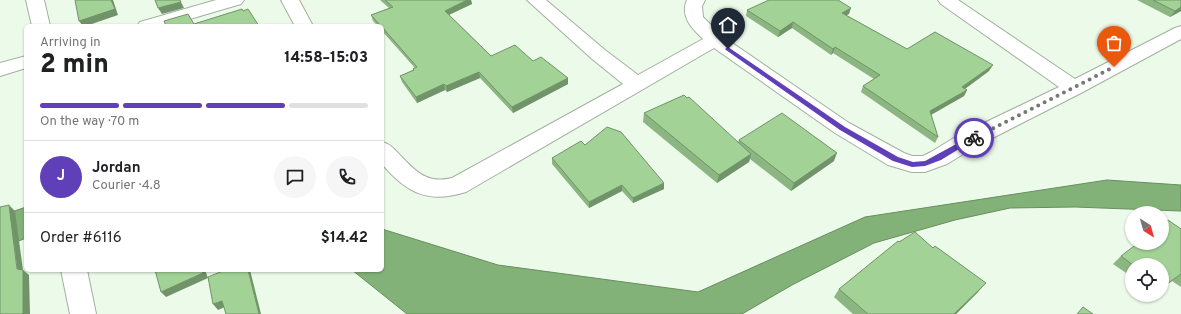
<!DOCTYPE html>
<meta charset="utf-8">
<style>
:root{--surface:#fff;--page:#f6f6f6;--text:#202124;--muted:#757577;--line:#e0e0e0;--accent:#5f40b9}
body{margin:0;font-family:Overpass,sans-serif;background:var(--page);color:var(--text);height:100vh;display:flex;flex-direction:column;font-size:15px;white-space:nowrap}
*{box-sizing:border-box;margin:0}
p{font-size:13px;color:var(--muted)}
.icon{flex:none;width:22px;height:22px;fill:none;stroke:currentColor;stroke-width:2;stroke-linecap:round;stroke-linejoin:round}
.map{position:relative;flex:1;overflow:hidden}
.side{position:absolute;left:24px;top:24px;width:360px;height:248px;display:flex;flex-direction:column;background:var(--surface);border-radius:6px;box-shadow:0 1px 3px #0004}
.side>*{flex:none}
.needle{width:26px;rotate:143deg}
.controls{position:absolute;left:1125px;top:206px;display:grid;gap:8px}
.controls a{display:grid;place-items:center;width:44px;height:44px;border-radius:50%;background:var(--surface);box-shadow:0 1px 3px #0004;font-size:20px}
.pin{position:absolute;display:grid;place-items:center;width:34px;height:34px;color:#fff;margin:-41px -17px;border-radius:50% 50% 50% 0;rotate:-45deg;box-shadow:0 0 4px #0007}
.pin .icon{rotate:45deg}
.courier{position:absolute;display:grid;place-items:center;width:40px;height:40px;margin:-20px;border:3px solid #5f40b9;border-radius:50%;background:#fff;color:#222;box-shadow:0 1px 5px #0007}
.headline em{font-style:normal;font-weight:800}
.headline div{display:flex;flex-direction:column-reverse}
.headline{display:flex;align-items:center;justify-content:space-between;height:68px;padding:0 16px}
h1{font-size:26px;font-weight:800;line-height:30px}
.bar{display:grid;grid-template-columns:repeat(4,1fr);gap:6px 4px;align-content:center;height:48px;padding:0 16px}
.bar i{height:5px;border-radius:3px;background:var(--line)}
.bar .current{background:var(--accent)}
.bar p{grid-column:span 4}
.line{display:flex;align-items:center;gap:10px;padding:0 16px;border-top:1px solid var(--line)}
.line div{flex:1}
.round{display:grid;place-items:center;flex:none;width:42px;height:42px;border-radius:21px;background:var(--page)}
.map>svg:first-child{display:block}
</style>
<div class="map">
<svg width="1181" height="314" viewBox="0 0 1181 314">
<rect width="100%" height="100%" fill="#ecfae9"/>
<g fill="#82b277" stroke="#6a8d62">
<polygon points="1107,180 1181,185 1181,211 1075,207 1010,208 955,220 874,243 792,285 742,314 407,314 352,270 382,270 382,229 498,265 698,292 865,217"/>
<polygon points="26,207 26,238 0,249 0,216"/>
</g>
<g fill="none" stroke-linecap="round" stroke-linejoin="round">
<defs>
<g id="street">
<polygon points="26,0 44,0 50,26 32,26"/>
<polygon points="216,0 244,0 241,4 166,26 137,26 140,22"/>
<polygon points="281,0 299,0 313,26 295,26"/>
<path d="M527,0H546L605,50L638,75L703,39C691,28 680,16 687,0H705L702,6L703,17L722,36L849,123L904,153L912,156H923L931,152L957,136L1059,87L941,4L938,0H958L1075,79L1175,28L1181,26V39L1081,93L973,148L947,164L925,172H912L888,165L835,133L714,48L466,192C428,204 407,193 382,164V142C390,144 393,148 399,154C416,172 427,184 452,178L623,84L591,58Z"/>
<polygon points="26,56 26,68 0,76 0,63"/>
<polygon points="61,270 87,270 96,314 70,314"/>
</g>
</defs>
<use href="#street" stroke="#a3b0a0" stroke-width="2"/>
<use href="#street" fill="#fff" fill-rule="evenodd"/>
</g>
<g fill="#8bb581">
<polygon points="380,0 471,0 472,4 449,15 491,56 533,61 568,78 568,84 513,113 480,78 447,92 445,90 417,103 402,82 400,76 413,70 413,69 415,68 382,31 382,26 378,26 373,21 371,15 389,8"/>
<polygon points="1137,0 1181,0 1181,11 1170,17"/>
<polygon points="747,10 849,14 846,15 907,49 989,71 965,89 967,90 964,96 931,115 938,137 935,143 861,92 863,86 874,79 833,53 831,55 792,28 778,37 746,16"/>
<polygon points="644,113 738,142 739,140 834,161 791,191 750,159 749,162 717,183 643,122"/>
<polygon points="585,145 664,189 633,203 622,191 589,208 552,164 552,158"/>
<polygon points="1181,229 1181,287 1172,281 1162,288 1162,265 1132,265 1132,277 1113,264 1121,256"/>
<polygon points="839,289 978,292 956,314 853,314 834,297"/>
</g>
<g fill="#719369">
<polygon points="111,0 113,0 118,15 86,26 83,26 79,21"/>
<polygon points="467,0 471,0 472,4 446,16 445,11"/>
<polygon points="181,2 184,8 162,14 158,8"/>
<polygon points="1181,7 1181,11 1170,17 1175,11"/>
<polygon points="851,8 849,14 840,18 842,13"/>
<polygon points="793,22 792,28 778,37 780,31"/>
<polygon points="835,47 833,53 831,55 833,49"/>
<polygon points="993,65 989,71 959,93 962,87"/>
<polygon points="479,72 480,78 447,92 446,86"/>
<polygon points="568,78 568,84 513,113 512,107"/>
<polygon points="444,84 445,90 417,103 416,97"/>
<polygon points="967,90 964,96 927,117 930,111"/>
<polygon points="837,153 834,161 791,191 794,183"/>
<polygon points="751,154 749,162 717,183 719,175"/>
<polygon points="664,183 664,189 633,203 633,198"/>
<polygon points="622,185 622,191 589,208 589,202"/>
<polygon points="9,205 15,211 23,270 29,275 30,314 23,314"/>
<polygon points="202,270 205,270 208,278 166,297 161,292"/>
<polygon points="248,270 250,270 261,314 259,314"/>
<polygon points="986,283 978,292 956,314 954,314"/>
<polygon points="222,301 227,306 218,310 213,304"/>
</g>
<g fill="#a2d296" stroke="#719369">
<polygon points="75,0 111,0 115,9 79,21"/>
<polygon points="155,0 180,0 181,2 158,8"/>
<polygon points="385,0 467,0 445,11 491,56 515,45 533,61 541,57 568,78 512,107 479,72 446,86 444,84 416,97 400,76 414,70 413,69 417,67 382,27 382,26 381,26 371,15 393,7"/>
<polygon points="769,0 838,0 851,8 842,13 907,49 935,32 993,65 962,87 967,90 930,111 938,137 863,86 880,75 835,47 833,49 793,22 780,31 747,10"/>
<polygon points="1153,0 1181,0 1181,7 1175,11"/>
<polygon points="242,9 243,11 248,9 259,26 166,26 164,21 188,14 194,24"/>
<polygon points="684,95 687,98 689,97 751,154 719,175 644,113"/>
<polygon points="782,113 837,153 794,183 739,140"/>
<polygon points="607,127 621,132 664,183 633,198 622,185 589,202 552,158 581,141 585,145"/>
<polygon points="9,205 17,269 23,270 23,314 0,314 0,207"/>
<polygon points="1168,220 1181,229 1181,274 1164,286 1162,285 1162,265 1133,265 1121,256 1138,243 1162,243 1162,225"/>
<polygon points="915,232 933,248 935,246 986,283 954,314 868,314 839,289 898,241 899,242"/>
<polygon points="155,270 202,270 203,273 161,292"/>
<polygon points="225,270 248,270 259,314 226,314 222,301 213,304 208,277"/>
<polygon points="1083,307 1093,314 1077,314"/>
</g>
<polygon fill="#5f40b9" points="728,47 845,127 898,157 913,162 925,161 971,136 974,135 977,138 941,160 925,166 912,167 893,161 840,130 726,50 725,49"/>
<g fill="none" stroke-linecap="round" stroke-linejoin="round">
<polyline stroke="#737b71" stroke-width="4" stroke-dasharray="0 7.2" points="974,138 1114,67"/>
</g>
</svg>
<div class="controls">
<a><svg class="needle" viewBox="-14 -14 28 28"><path d="M0-13l5 13h-10z" fill="#e53935"/><path d="M0 13l5-13h-10z" fill="#757577"/></svg></a>
<a><svg class="icon" aria-label="locate" viewBox="0 0 24 24"><circle cx="12" cy="12" r="6"/><path d="M12 2v4M12 18v4M2 12h4M18 12h4"/></svg></a>
</div>
<div class="pin" style="left:1114px;top:67px;background:#ea580c"><svg class="icon" aria-label="bag" viewBox="0 0 24 24"><path d="M5 8h14l-1 12H6zM9 8a3 3 0 0 1 6 0"/></svg></div>
<div class="pin" style="left:728px;top:49px;background:#1f2937"><svg class="icon" aria-label="home" viewBox="0 0 24 24"><path d="M3 11l9-7 9 7M6 9v11h12V9"/></svg></div>
<div class="courier" style="left:974px;top:138px"><svg class="icon" aria-label="bike" viewBox="0 0 24 24"><circle cx="6" cy="16" r="4"/><circle cx="18" cy="16" r="4"/><path d="M6 16l4-8h5l3 8M10 8l3 8H6M13 5h3"/></svg></div>
<section class="side">
<div class="headline"><div><h1>2 min</h1><p>Arriving in</p></div><em>14:58–15:03</em></div>
<div class="bar"><i class="current"></i><i class="current"></i><i class="current"></i><i></i><p>On the way · 70 m</p></div>
<div class="line" style="height:72px"><b class="round" style="background:var(--accent);color:#fff">J</b><div><b>Jordan</b><p>Courier · 4.8</p></div><a class="round"><svg class="icon" aria-label="chat" viewBox="0 0 24 24"><path d="M4 5h16v11H9l-5 4z"/></svg></a><a class="round"><svg class="icon" aria-label="phone" viewBox="0 0 24 24"><path d="M5 4h4l2 5-3 2q2 4 5 5l2-3 5 2v4C11 20 4 13 5 4z"/></svg></a></div>
<div class="line" style="height:52px"><div>Order #6116</div><b>$14.42</b></div>
</section>
</div>
